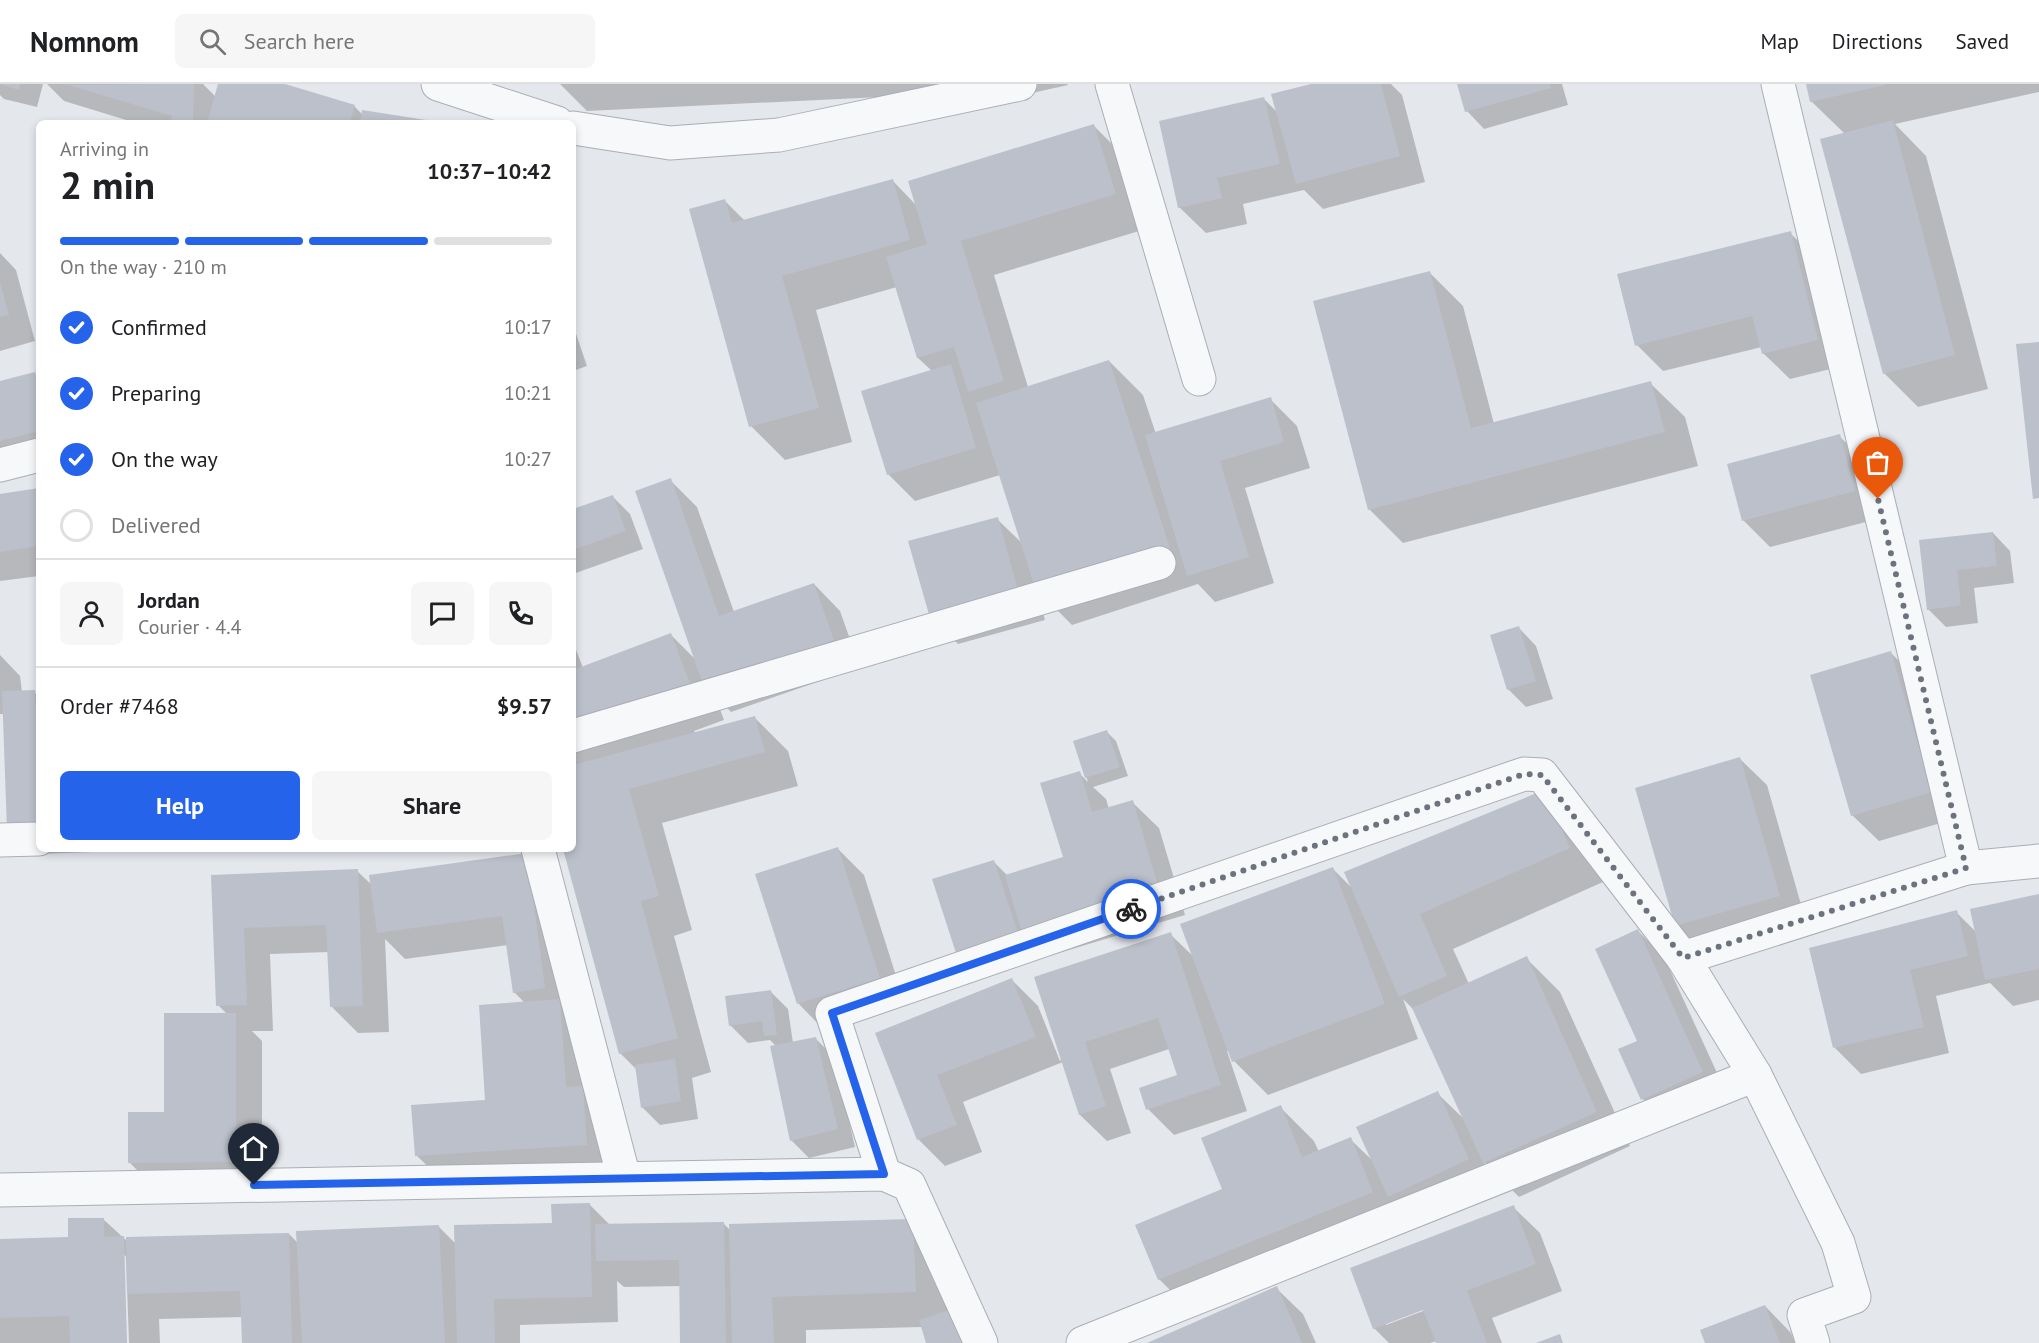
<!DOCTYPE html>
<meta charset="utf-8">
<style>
:root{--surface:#fff;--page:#f6f6f6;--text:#202124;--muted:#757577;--line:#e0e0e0;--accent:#2563eb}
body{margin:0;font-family:"PT Sans",sans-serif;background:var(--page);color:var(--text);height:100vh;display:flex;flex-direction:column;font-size:22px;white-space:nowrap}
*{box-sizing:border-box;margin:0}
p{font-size:20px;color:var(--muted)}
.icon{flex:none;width:33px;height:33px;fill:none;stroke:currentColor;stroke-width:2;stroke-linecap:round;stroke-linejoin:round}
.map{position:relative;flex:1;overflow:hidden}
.side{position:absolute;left:36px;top:36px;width:540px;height:732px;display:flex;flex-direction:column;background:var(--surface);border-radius:9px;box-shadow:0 3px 9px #0003}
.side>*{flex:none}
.pin{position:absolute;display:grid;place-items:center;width:51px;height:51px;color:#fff;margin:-62px -26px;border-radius:50% 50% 50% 0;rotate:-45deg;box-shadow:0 0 6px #0007}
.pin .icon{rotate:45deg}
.courier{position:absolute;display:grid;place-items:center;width:60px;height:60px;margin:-30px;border:4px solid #2563eb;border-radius:50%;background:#fff;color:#222;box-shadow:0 2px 8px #0007}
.headline em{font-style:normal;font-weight:700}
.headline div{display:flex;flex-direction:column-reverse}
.headline{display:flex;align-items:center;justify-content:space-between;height:102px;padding:0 24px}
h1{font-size:39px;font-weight:700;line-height:45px}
.bar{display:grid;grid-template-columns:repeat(4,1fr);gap:9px 6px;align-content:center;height:72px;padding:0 24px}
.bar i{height:8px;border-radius:4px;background:var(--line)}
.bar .selected{background:var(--accent)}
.bar p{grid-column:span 4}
.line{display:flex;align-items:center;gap:15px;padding:0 24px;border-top:2px solid var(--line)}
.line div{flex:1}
.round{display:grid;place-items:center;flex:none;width:63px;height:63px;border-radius:9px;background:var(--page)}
ol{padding:0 24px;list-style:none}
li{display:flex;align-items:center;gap:18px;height:66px}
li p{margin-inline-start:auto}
li .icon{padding:6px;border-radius:50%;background:var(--accent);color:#fff;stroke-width:4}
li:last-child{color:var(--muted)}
li i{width:33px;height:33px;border:3px solid var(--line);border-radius:50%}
.primary-button{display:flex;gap:12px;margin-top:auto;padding:12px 24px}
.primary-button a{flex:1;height:69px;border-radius:9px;background:var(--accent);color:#fff;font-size:24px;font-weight:700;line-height:69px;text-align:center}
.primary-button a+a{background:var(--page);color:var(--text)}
header{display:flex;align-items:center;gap:36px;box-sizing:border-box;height:84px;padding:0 30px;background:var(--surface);border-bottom:2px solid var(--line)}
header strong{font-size:28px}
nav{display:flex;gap:33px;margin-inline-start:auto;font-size:21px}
.search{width:420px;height:54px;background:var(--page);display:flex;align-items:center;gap:15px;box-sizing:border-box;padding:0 21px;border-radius:9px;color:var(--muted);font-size:22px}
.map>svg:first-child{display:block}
</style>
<header>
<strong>Nomnom</strong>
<div class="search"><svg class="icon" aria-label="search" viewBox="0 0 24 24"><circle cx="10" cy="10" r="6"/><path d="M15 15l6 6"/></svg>Search here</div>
<nav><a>Map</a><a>Directions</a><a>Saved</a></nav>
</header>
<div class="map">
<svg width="2039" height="1259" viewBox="0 0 2039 1259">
<rect width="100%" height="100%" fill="#e4e7ec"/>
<g fill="#0003" fill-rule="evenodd">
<polygon points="0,0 43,0 37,23 4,15 0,11"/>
<polygon points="47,0 203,0 216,13 220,0 280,0 354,22 363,31 438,39 136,39 64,17"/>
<polygon points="560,0 944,0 881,13 587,27"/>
<polygon points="1024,0 1067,0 1068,1 1032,9"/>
<polygon points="1317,0 1391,0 1402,11 1425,98 1323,125 1304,106 1243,120 1247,140 1206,149 1179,123 1264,15 1278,29"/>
<polygon points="1459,0 1562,0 1568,21 1484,45 1467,27"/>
<polygon points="1807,0 2039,0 2039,8 1895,40 1926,72 1988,305 1918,323 1884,289 1845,50 1811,17"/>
<polygon points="1094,42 1128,76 1149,144 994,191 1028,303 1109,277 1143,311 1156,350 1270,315 1297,342 1310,384 1245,404 1274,499 1215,518 1198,500 1072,541 1036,505 1045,536 958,560 931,533 997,435 1023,460 1000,391 915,417 888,390 932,287 918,274 897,203 816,226 852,358 785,376 751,342 725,117 745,137 892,96 916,121"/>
<polygon points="1790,149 1817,175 1843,282 1790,295 1763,269 1762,263 1663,287 1637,261"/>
<polygon points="0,169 16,186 35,257 0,267"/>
<polygon points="1429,188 1463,222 1494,340 1650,299 1685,333 1698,382 1403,459 1369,425"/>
<polygon points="573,241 587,282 573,287"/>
<polygon points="34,289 39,294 39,380 0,390 0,298"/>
<polygon points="1839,352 1866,378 1881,434 1770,463 1744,437 1728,381"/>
<polygon points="670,396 697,423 734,528 814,500 840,527 860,583 731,628 715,612 724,636 694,647 695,649 754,633 788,667 798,702 662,739 692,846 674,852 711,988 692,994 698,1035 660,1041 642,1023 637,986 621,970 565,765 573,765 573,558 583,584 671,551 696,576"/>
<polygon points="39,406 39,492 0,497 0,411"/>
<polygon points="613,413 630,430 643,465 573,490 573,427"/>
<polygon points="1993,449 2010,467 2014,499 1974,504 1978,539 1946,543 1928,525 1921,458"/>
<polygon points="1519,544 1536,562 1553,615 1526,623 1508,605"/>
<polygon points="1891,569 1917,595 1958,734 1879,757 1852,731"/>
<polygon points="0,571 20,592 22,608 34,608 39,613 39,765 181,765 35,770 4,630 0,630"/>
<polygon points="1107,648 1116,657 1128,692 1093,703 1106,715 1109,725 1132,718 1159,744 1185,831 1049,872 1030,852 975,886 993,777 1008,792 1064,774 1079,689 1088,698 1075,658"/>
<polygon points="1740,675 1767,701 1806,838 1703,867 1676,841"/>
<polygon points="1544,708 1578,742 1603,798 1453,865 1469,900 1526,874 1560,908 1630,1062 1519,1113 1484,1078 1494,1102 1193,1229 1159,1195 1224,1106 1280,1023 1314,1057 1319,1068 1350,1055 1373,1077 1437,1009 1465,1036 1416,928 1403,915 1418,955 1268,1011 1234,977 1229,966 1227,967 1247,1027 1174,1051 1148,1025 1178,992 1169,965 1110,985 1131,1049 1107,1057 1080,1031 1063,978 963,1018 982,1068 945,1082 919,1056 877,950 1012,896 1038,922 1060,977 1170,850 1194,873 1332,784 1353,805"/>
<polygon points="204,765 338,765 207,768"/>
<polygon points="364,765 413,765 367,768"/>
<polygon points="838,765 864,791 905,920 824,946 798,919"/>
<polygon points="526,771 613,1087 443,1097 416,1071 487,1017 525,919 514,908 508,861 405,875 385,855 389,948 358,949 331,922 329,868 270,870 273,947 252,947 262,957 262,1104 156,1105 129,1078 165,1030 227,930 218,921 213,792 357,787 372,801"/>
<polygon points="2039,812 2039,916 2013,922 1990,899 1936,912 1949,969 1861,990 1835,964 1956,828 1976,848"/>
<polygon points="1638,847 1664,873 1729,1015 1669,1042 1643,1015 1639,958"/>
<polygon points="770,907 788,925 793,959 816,955 834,973 855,1063 809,1074 791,1056 776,962 770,956 748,959 730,941"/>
<polygon points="589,1120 610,1141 724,1140 730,1146 913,1136 949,1227 928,1259 922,1243 806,1246 806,1259 682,1259 681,1202 624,1203 617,1197 618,1238 520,1241 520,1259 243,1259 243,1233 159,1235 160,1259 129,1259 126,1173 123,1169 126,1259 0,1259 0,1157 70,1155 103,1135 127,1157 289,1150 299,1160 438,1142 456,1160 554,1141"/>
<path d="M1513,1123L1540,1149L1562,1207L1492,1234L1502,1259H1437V1257L1430,1259H1389L1374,1244ZM1430,1222L1431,1224L1386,1241V1238Z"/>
<polygon points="1276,1204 1303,1230 1316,1259 1151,1259"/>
<polygon points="1765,1222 1791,1249 1795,1259 1706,1259"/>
</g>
<g fill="#bbc0ca">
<polygon points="0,0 20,0 19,6"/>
<polygon points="194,0 193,39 171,39 172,32 68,1"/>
<polygon points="218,0 285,0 355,21 350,39 207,39"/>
<polygon points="1311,0 1381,0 1400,72 1296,100 1271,10"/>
<polygon points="1457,0 1550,0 1551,4 1465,28"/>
<polygon points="1806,0 1885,0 1885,1 1810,18"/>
<polygon points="1264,13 1280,80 1217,94 1222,114 1178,124 1159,37"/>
<polygon points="362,26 439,38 439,39 360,39"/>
<polygon points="1893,36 1955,271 1883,290 1820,55"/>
<polygon points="1094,40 1116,110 961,157 1004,297 968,308 954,263 917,274 886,173 927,160 908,97"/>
<polygon points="893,95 910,156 782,192 819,324 749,343 689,125 725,115 732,139"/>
<polygon points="1791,147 1818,256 1762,270 1752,232 1635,262 1617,190"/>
<polygon points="1430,187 1471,344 1651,297 1665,348 1368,426 1313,217"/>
<polygon points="0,198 9,231 0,233"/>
<polygon points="2039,258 2039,414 2033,415 2016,260"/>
<polygon points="1109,276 1170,464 1036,507 976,319"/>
<polygon points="951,280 976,364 887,391 861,307"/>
<polygon points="35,288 39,304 39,347 0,357 0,297"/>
<polygon points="1271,313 1284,358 1220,377 1249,473 1187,492 1145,351"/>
<polygon points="1840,350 1855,407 1742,437 1727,380"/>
<polygon points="671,394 719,532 814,499 834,556 704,603 635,407"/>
<polygon points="39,404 39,462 0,468 0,410"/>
<polygon points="613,411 626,447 573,466 573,425"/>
<polygon points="998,433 1019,510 930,534 908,457"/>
<polygon points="1993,448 1997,482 1957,486 1961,521 1927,526 1919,456"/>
<polygon points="1519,542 1536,597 1507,606 1490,551"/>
<polygon points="671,549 691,602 573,645 573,586"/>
<polygon points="1891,567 1932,708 1851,732 1810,591"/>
<polygon points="35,606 39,689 39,743 7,745 2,607"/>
<polygon points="755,632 765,668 629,705 659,812 641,817 678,954 619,970 563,765 573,765 573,681"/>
<polygon points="1107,646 1120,683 1085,694 1073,657"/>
<polygon points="1740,673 1780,812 1675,842 1635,704"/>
<polygon points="1080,687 1092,728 1133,716 1159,805 1021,846 1005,791 1063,773 1040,699"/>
<polygon points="1544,706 1570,764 1420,830 1447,892 1399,913 1344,788"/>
<polygon points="838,763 880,894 797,920 755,790"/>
<polygon points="527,769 545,904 513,909 502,832 377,849 369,791"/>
<polygon points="994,776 1018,849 956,869 932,795"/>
<polygon points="1333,783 1385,920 1232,978 1180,840"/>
<polygon points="358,785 363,922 330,923 326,841 244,844 247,921 216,922 211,791"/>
<polygon points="2039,810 2039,885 1985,896 1970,825"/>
<polygon points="1957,826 1968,872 1910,886 1924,943 1833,964 1809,864"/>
<polygon points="1638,845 1703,988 1641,1016 1618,965 1637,957 1595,865"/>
<polygon points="1171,848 1221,1001 1146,1026 1139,1004 1177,991 1158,934 1085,958 1106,1022 1079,1031 1034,893"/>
<polygon points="1527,872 1597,1028 1483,1079 1412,924"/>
<polygon points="1012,894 1036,953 937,991 957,1041 917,1056 875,949"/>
<polygon points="771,906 777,951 764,952 762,937 729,942 725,912"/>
<polygon points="560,915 566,1003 583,1002 587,1061 415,1072 411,1021 485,1016 479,921"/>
<polygon points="164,929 236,929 236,1078 128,1079 128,1028 164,1028"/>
<polygon points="816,953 838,1045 790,1057 770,962"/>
<polygon points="675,975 681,1017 641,1024 635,981"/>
<polygon points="1438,1007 1469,1075 1388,1113 1356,1043"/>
<polygon points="1281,1021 1302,1073 1351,1053 1373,1108 1158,1196 1135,1141 1222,1105 1201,1054"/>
<polygon points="590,1119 592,1213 494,1215 495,1259 457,1259 454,1141 552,1139 551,1120"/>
<polygon points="1514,1121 1536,1180 1467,1207 1487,1259 1436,1259 1423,1226 1373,1245 1350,1184"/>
<polygon points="68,1134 104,1134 104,1153 124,1152 127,1259 70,1259 69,1232 0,1234 0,1155 68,1153"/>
<polygon points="913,1135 916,1208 772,1213 774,1259 732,1259 729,1140"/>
<polygon points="724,1138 726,1259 680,1259 679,1176 596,1177 595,1140"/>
<polygon points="439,1141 445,1259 302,1259 296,1147"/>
<polygon points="289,1149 292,1259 242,1259 240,1207 127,1210 126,1153"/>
<polygon points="1277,1202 1302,1259 1147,1259"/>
<polygon points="1765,1221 1780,1259 1705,1259 1700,1246"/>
<polygon points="952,1225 963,1259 926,1259 919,1236"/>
<polygon points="1560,1250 1563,1259 1536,1259"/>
</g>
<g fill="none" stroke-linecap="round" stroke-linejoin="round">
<defs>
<g id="minor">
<polyline points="438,0 557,39"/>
<polyline points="1112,0 1199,295"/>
<polyline points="1778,0 1966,784 2039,777"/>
<polyline points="573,44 670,59 779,51 1020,0"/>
<polyline points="0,381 39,371"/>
<polyline points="573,652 1159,479"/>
<polyline points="0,756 39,755"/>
<polyline points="538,765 624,1094"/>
<polyline points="1755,991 1838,1159 1854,1213 1804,1231 1813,1259"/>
<polyline points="884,1090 832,929 1524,690 1542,691 1683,874 1966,784"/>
<polyline points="0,1106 884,1090 909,1101 981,1259"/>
<polyline points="1083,1259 1755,991 1683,874"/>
</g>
</defs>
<use href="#minor" stroke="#a9aeb7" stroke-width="35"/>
<use href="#minor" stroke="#f7f8fa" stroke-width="33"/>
</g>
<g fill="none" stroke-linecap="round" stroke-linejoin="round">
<polyline stroke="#6c737f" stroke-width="6" stroke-dasharray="0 10.8" points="1131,825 1524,690 1542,691 1683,874 1966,784 1878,415"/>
<polyline stroke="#2563eb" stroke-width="8" points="254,1101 884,1090 832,929 1131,825"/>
</g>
</svg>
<div class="pin" style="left:1878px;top:415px;background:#ea580c"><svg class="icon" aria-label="bag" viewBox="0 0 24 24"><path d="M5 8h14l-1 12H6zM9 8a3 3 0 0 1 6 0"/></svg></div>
<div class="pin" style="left:254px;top:1101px;background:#1f2937"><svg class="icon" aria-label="home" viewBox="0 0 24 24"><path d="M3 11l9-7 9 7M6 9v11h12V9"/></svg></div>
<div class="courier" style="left:1131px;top:825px"><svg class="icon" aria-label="bike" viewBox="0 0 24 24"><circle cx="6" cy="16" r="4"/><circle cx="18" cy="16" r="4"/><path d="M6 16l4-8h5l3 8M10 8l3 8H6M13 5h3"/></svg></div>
<section class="side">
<div class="headline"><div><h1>2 min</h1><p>Arriving in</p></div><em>10:37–10:42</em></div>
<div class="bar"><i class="selected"></i><i class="selected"></i><i class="selected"></i><i></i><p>On the way · 210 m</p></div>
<ol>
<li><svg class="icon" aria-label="check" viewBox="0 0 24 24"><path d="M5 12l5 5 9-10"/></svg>Confirmed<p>10:17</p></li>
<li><svg class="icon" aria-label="check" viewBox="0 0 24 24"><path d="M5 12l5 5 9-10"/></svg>Preparing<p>10:21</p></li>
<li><svg class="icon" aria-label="check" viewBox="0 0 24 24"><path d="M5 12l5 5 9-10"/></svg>On the way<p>10:27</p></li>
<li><i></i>Delivered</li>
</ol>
<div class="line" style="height:108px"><a class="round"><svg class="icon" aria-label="person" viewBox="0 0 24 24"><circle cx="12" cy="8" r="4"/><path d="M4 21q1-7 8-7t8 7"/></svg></a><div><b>Jordan</b><p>Courier · 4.4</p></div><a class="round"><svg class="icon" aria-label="chat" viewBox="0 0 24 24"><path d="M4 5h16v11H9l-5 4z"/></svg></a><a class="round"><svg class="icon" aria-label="phone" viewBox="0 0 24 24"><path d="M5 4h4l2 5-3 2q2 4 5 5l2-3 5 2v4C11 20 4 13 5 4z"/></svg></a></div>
<div class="line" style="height:78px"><div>Order #7468</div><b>$9.57</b></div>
<div class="primary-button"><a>Help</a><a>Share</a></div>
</section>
</div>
